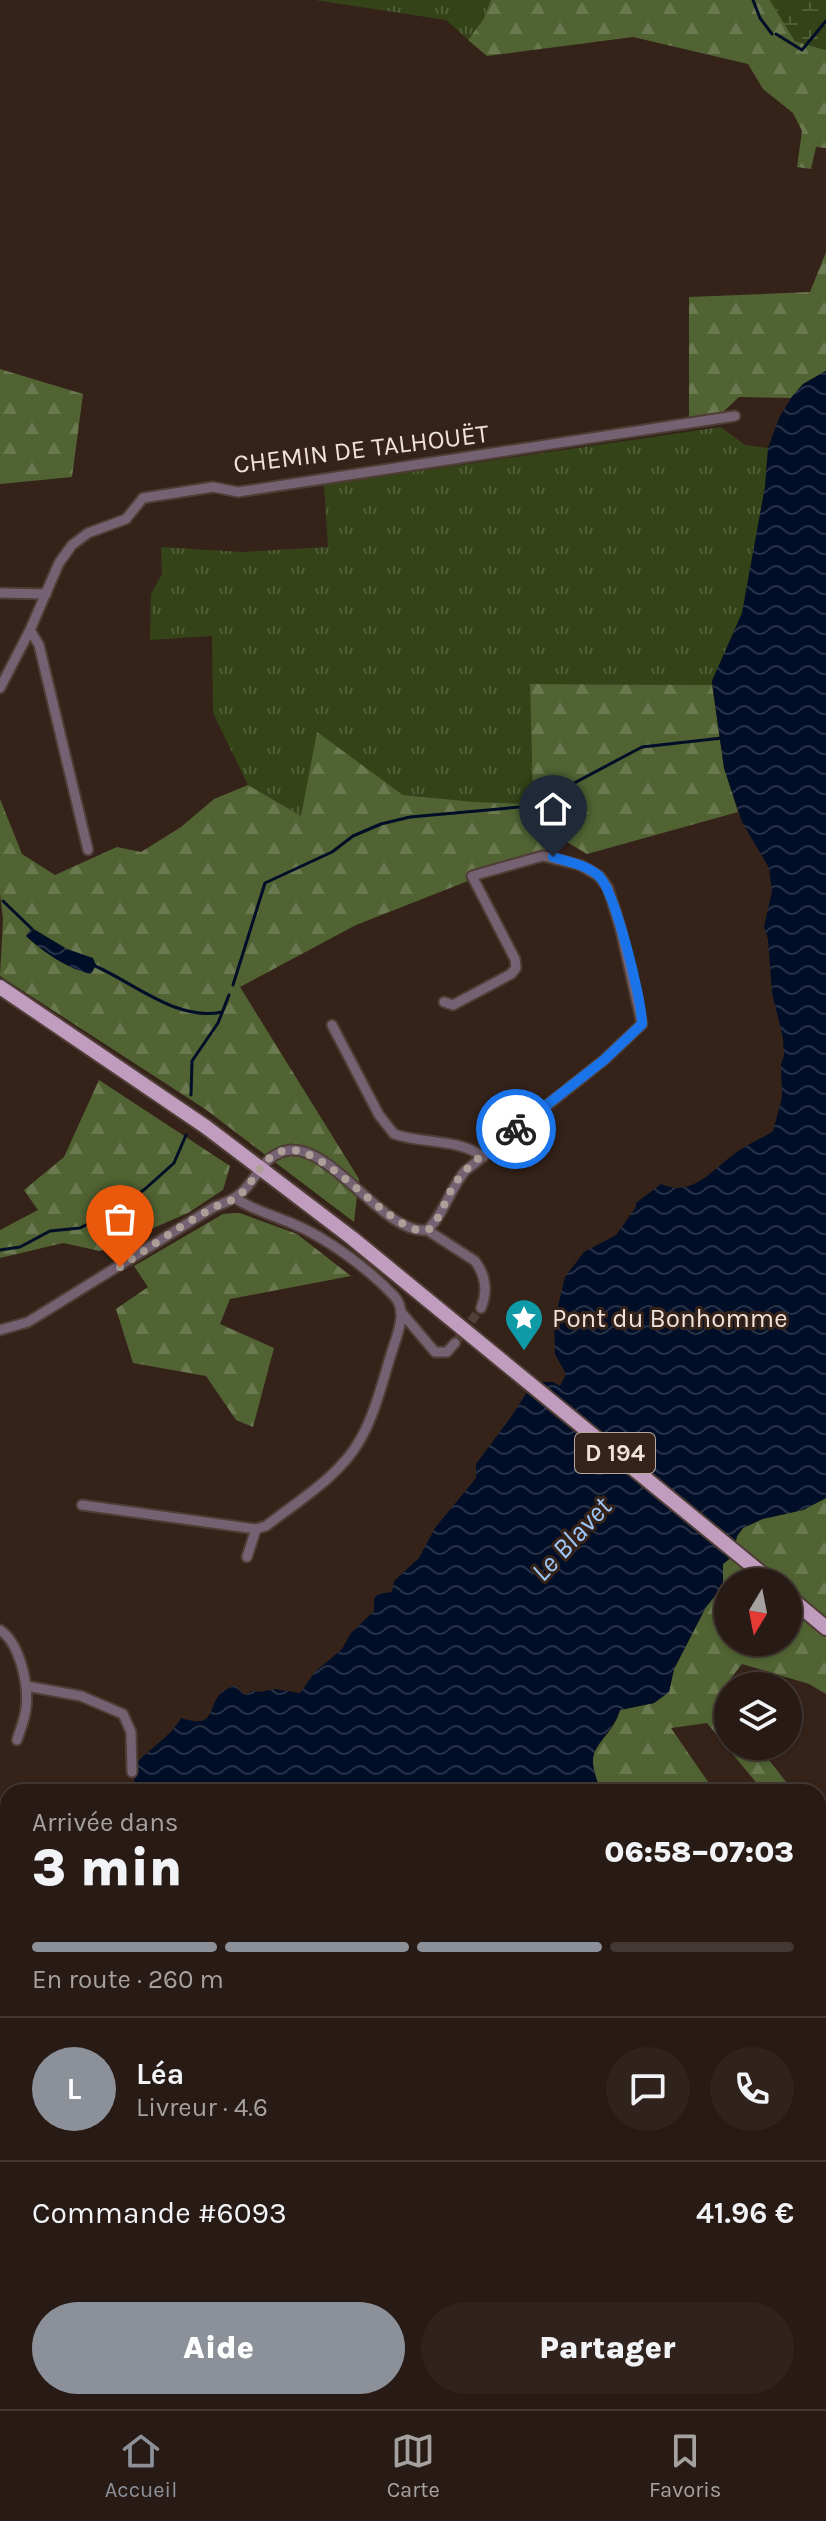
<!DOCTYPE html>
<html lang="fr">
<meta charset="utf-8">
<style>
:root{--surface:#281a14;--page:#30231d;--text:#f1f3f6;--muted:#a5a1a0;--line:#443834;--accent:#8c9099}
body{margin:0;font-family:Karla,sans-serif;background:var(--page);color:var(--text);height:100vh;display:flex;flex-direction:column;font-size:30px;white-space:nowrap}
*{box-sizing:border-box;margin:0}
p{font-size:26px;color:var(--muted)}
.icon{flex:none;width:44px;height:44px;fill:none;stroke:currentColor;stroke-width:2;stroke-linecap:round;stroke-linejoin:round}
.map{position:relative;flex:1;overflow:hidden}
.sheet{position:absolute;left:0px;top:1784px;width:826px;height:626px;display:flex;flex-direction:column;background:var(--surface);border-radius:24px 24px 0 0;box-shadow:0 2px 6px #0004,0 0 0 2px var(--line)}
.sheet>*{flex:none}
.needle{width:52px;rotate:190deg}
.tools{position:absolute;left:714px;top:1568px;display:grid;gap:16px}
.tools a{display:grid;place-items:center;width:88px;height:88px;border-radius:50%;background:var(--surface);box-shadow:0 2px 6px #0004,0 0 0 2px var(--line);font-size:40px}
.pin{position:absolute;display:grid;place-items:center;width:68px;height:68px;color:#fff;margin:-82px -34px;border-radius:50% 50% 50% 0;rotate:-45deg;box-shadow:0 0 8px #0007}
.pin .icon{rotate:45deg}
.courier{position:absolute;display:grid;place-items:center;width:80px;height:80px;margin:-40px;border:6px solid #1a73e8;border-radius:50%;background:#fff;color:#222;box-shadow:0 2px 10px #0007}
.headline em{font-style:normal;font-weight:800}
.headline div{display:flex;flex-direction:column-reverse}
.headline{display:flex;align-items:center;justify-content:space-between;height:136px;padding:0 32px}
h1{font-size:52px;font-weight:800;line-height:60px}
.bar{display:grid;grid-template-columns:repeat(4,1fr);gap:12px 8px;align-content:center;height:96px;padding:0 32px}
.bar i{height:10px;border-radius:6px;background:var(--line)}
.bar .selected{background:var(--accent)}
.bar p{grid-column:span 4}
.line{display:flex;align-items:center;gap:20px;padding:0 32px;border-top:2px solid var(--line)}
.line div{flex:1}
.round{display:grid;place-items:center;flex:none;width:84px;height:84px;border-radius:42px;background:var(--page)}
.primary-button{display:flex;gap:16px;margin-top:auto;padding:16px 32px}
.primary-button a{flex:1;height:92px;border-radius:48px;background:var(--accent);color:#fff;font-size:32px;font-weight:800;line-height:92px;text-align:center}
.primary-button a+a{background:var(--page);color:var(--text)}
.dock{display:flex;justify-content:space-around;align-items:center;height:112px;border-top:2px solid var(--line);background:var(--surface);font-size:22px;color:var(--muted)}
.dock a{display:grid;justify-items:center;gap:4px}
.dock .selected{color:var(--accent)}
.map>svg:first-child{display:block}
</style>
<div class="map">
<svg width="826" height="2409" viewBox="0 0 826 2409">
<defs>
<pattern id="grass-tufts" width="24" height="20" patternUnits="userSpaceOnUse" patternTransform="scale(2)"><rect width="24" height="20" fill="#344318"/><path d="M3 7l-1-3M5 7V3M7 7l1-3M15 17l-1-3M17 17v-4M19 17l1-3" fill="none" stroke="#525e39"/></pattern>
<pattern id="forest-firs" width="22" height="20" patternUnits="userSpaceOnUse" patternTransform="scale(2)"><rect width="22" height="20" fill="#516333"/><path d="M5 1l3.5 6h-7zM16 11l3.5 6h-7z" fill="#6a7950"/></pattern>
<pattern id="wetland-marsh" width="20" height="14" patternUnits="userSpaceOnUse" patternTransform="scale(2)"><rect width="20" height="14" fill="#344318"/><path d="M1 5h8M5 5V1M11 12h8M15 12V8" fill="none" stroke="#525e39"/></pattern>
<pattern id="water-waves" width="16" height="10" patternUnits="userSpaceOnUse" patternTransform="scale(2)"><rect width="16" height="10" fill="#000e27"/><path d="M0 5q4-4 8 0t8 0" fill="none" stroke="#263146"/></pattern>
</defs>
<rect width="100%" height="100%" fill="#35231a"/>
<g fill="url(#grass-tufts)">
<polygon points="315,0 491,0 483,20 468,40 446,20"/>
<polygon points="721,427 745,445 768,448 765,487 742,613 712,681 712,685 530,684 533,804 475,802 403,795 317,733 301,817 248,785 213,713 212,636 150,640 151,594 162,574 161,547 242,552 328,547 324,485"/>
</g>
<g fill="url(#forest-firs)" fill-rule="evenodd">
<polygon points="491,0 770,0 795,41 826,50 826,148 816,147 811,169 797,167 802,131 793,113 763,89 748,64 633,37 487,56 468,40 483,20"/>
<polygon points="826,252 826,371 803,384 791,398 739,397 723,412 689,418 689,297 810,292"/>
<polygon points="0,369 83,394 72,477 0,484"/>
<polygon points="530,684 712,685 724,768 738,812 587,854 567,842 356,925 240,987 359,1179 354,1222 205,1109 0,976 3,919 0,894 0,799 22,854 55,875 117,847 141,852 181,827 214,799 248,785 301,816 317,732 403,795 475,802 533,804"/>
<polygon points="99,1080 230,1166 223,1190 188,1213 100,1251 63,1243 0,1258 0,1230 38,1210 24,1190 64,1157"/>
<polygon points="240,1213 297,1234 351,1276 230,1299 220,1324 274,1348 253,1427 236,1420 206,1376 133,1363 116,1309 148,1287 134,1266 223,1214"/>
<path d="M826,1498V1694L809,1684L742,1664L728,1682L734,1686H728V1746H758L794,1792H764L707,1723L671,1728L715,1792H600C598,1780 590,1766 594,1754C600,1739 614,1731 620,1710L654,1703L669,1692L674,1669L706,1607L723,1586V1564L733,1556L737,1536L743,1528L763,1519L803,1510ZM728,1582H788V1642H728Z"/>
<polygon points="826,1941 826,2189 818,2190 818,1943"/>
<polygon points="0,1992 8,1994 8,2106 0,2116"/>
<polygon points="264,2402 615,2402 614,2409 269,2409"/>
</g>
<polygon fill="url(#wetland-marsh)" points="770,0 826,0 826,50 795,41"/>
<g fill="url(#water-waves)">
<path d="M826,371V1498L803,1510L762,1519L743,1528L737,1536L733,1556L723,1564V1586L706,1607L674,1669L669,1692L654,1703L620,1710C614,1730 599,1739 594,1754C590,1766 598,1780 600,1792H131L135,1778L134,1766C149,1748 170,1738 181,1718C217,1729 206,1709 221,1693C225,1689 230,1688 234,1685L245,1695L252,1691L260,1692L275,1689L300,1693L315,1672L342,1649L351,1633L374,1611V1599L378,1594L392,1592L394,1581L419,1558L435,1528L476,1478V1464L511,1417L531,1386L539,1382H553L560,1386L566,1374L555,1354L554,1323L565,1277L584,1252L616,1235L636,1207V1203L661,1184C694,1198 712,1169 737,1152C748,1144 765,1137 773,1131L782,1098L781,1064L784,1056L783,1038L772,993L768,939L764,927L772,891L769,868L742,822L724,768L712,681L742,613L765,487L768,448L779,418L791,398L803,384Z"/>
<path d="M32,928L67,949L93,958L96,965L91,974C68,969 43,952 26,936Z"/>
<polygon points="8,2106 8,2402 264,2402 269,2409 0,2409 0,2116"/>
</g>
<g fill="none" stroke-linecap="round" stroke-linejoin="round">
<g stroke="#000e27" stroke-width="3">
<polyline points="753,0 760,18 772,34"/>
<polyline points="776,34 802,50 826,21"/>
<polyline points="3,901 32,929"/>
<path d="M93,965C133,982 177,1022 222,1012"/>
<polyline points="233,985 265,883 332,852 353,836 381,824 410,817 531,806 642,747 722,738"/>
<polyline points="191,1095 192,1061 218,1023 229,995"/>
<polyline points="0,1250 20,1247 50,1231 80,1228 113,1211 145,1189 174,1163 186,1135"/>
<polyline points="818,2014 826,2043"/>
</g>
<polyline stroke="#514037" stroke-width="9" stroke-dasharray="9 4.5" stroke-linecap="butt" points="455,1343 481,1308"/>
<defs>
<g id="street">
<polyline points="0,593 46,594"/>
<polyline points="30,630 39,645 88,850"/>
<polyline points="0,688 30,630 59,563 72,545 88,533 126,519 143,498 213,487 238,492 735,416"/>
<path d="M332,1025L379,1115L394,1134C422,1144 458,1138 483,1157"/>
<path d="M235,1198C253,1210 272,1215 291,1223C326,1237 369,1269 395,1297C407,1311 398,1333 393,1348C383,1379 376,1412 360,1440C340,1476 298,1501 266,1526L256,1529"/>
<path d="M427,1230C442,1218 451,1187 465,1171L604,1060L642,1024L620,927L608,888L599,876L580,865L543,856L472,876L515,959L516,968L511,974L453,1005L444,1002"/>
<polyline points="401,1312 435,1352 447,1352 455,1343"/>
<path d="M0,1330L28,1322L214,1207C224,1203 234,1200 241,1193C257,1179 262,1157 285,1151C329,1139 384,1236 427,1230L475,1261C486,1276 488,1291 481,1308"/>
<polyline points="82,1505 256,1529"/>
<polyline points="247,1557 256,1529"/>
<path d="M0,1630C20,1643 29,1686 26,1708C25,1719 20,1730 17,1740"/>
<polyline points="26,1686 81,1696 123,1714 131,1732 132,1772"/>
</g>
<g id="primary">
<polyline points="0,987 206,1127 260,1168 352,1238 772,1582"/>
<polyline points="788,1596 826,1628"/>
</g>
</defs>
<use href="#street" stroke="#4f3e35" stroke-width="13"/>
<use href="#primary" stroke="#4f3e35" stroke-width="18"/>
<use href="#street" stroke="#746273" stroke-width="9"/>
<use href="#primary" stroke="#c09cbe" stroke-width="14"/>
</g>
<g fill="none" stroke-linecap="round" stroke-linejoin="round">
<path stroke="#ad9f97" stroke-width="8" stroke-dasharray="0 14.4" d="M120,1267C150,1247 181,1225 213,1208C220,1204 229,1202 236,1198C255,1185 261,1152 289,1150C329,1147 401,1244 429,1229C438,1225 448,1192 456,1182C471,1161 496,1145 516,1129"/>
<path stroke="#1a73e8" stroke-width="10" d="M516,1129L604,1060L642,1024C642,999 615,892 599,876C587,865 569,862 553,857"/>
</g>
<defs>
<symbol id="sight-pin" viewBox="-11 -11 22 30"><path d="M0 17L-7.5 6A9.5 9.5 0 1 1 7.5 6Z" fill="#0f9aa8" stroke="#35231a"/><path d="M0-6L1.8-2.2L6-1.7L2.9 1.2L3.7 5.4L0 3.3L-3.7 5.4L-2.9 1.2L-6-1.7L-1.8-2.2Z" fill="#fff"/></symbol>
</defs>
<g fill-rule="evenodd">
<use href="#sight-pin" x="502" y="1296" width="44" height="60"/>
</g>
<g text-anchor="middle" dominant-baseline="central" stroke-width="6" stroke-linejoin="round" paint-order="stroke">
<rect fill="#35231a" stroke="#b6a9a1" stroke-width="2" x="575" y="1433" width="80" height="40" rx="6"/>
<g font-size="24" font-weight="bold" fill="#eee2db">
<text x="615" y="1453">D 194</text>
</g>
<g font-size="26" fill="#eee2db" stroke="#35231a">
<text transform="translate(361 449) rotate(-7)">CHEMIN DE TALHOUËT</text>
</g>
<g font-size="26" fill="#eee2db" stroke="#35231a" text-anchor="start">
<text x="552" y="1318">Pont du Bonhomme</text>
</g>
<g font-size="28" font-style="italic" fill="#9dc7f8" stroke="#35231a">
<text transform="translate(571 1539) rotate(-47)">Le Blavet</text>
</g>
</g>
</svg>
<div class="tools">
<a><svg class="needle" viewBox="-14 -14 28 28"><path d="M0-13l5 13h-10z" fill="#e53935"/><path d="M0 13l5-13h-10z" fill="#a5a1a0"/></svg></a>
<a><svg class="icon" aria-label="layers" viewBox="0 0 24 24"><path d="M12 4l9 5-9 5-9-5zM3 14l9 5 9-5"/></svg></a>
</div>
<div class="pin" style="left:120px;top:1267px;background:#ea580c"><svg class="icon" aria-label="bag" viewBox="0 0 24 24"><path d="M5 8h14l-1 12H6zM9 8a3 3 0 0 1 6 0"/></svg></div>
<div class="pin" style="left:553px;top:857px;background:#1f2937"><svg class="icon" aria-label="home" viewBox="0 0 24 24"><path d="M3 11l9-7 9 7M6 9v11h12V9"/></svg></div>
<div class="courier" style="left:516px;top:1129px"><svg class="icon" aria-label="bike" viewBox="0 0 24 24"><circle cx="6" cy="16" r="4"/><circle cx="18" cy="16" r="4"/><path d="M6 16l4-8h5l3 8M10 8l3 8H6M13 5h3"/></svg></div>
<section class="sheet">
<div class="headline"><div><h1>3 min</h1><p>Arrivée dans</p></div><em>06:58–07:03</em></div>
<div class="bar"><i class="selected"></i><i class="selected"></i><i class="selected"></i><i></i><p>En route · 260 m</p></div>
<div class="line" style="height:144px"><b class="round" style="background:var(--accent);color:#fff">L</b><div><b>Léa</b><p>Livreur · 4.6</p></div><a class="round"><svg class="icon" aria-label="chat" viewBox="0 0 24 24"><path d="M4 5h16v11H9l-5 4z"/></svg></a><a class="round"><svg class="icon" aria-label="phone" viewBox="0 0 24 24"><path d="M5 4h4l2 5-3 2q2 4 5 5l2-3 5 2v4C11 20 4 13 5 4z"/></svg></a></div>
<div class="line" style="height:104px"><div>Commande #6093</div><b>41.96 €</b></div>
<div class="primary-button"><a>Aide</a><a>Partager</a></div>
</section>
</div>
<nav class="dock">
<a class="selected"><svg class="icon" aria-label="home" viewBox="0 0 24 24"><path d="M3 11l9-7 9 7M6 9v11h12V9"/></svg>Accueil</a>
<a><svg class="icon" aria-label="map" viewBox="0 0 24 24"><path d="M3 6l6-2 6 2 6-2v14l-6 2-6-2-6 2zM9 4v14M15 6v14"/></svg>Carte</a>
<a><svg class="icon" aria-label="saved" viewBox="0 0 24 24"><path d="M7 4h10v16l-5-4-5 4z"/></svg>Favoris</a>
</nav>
